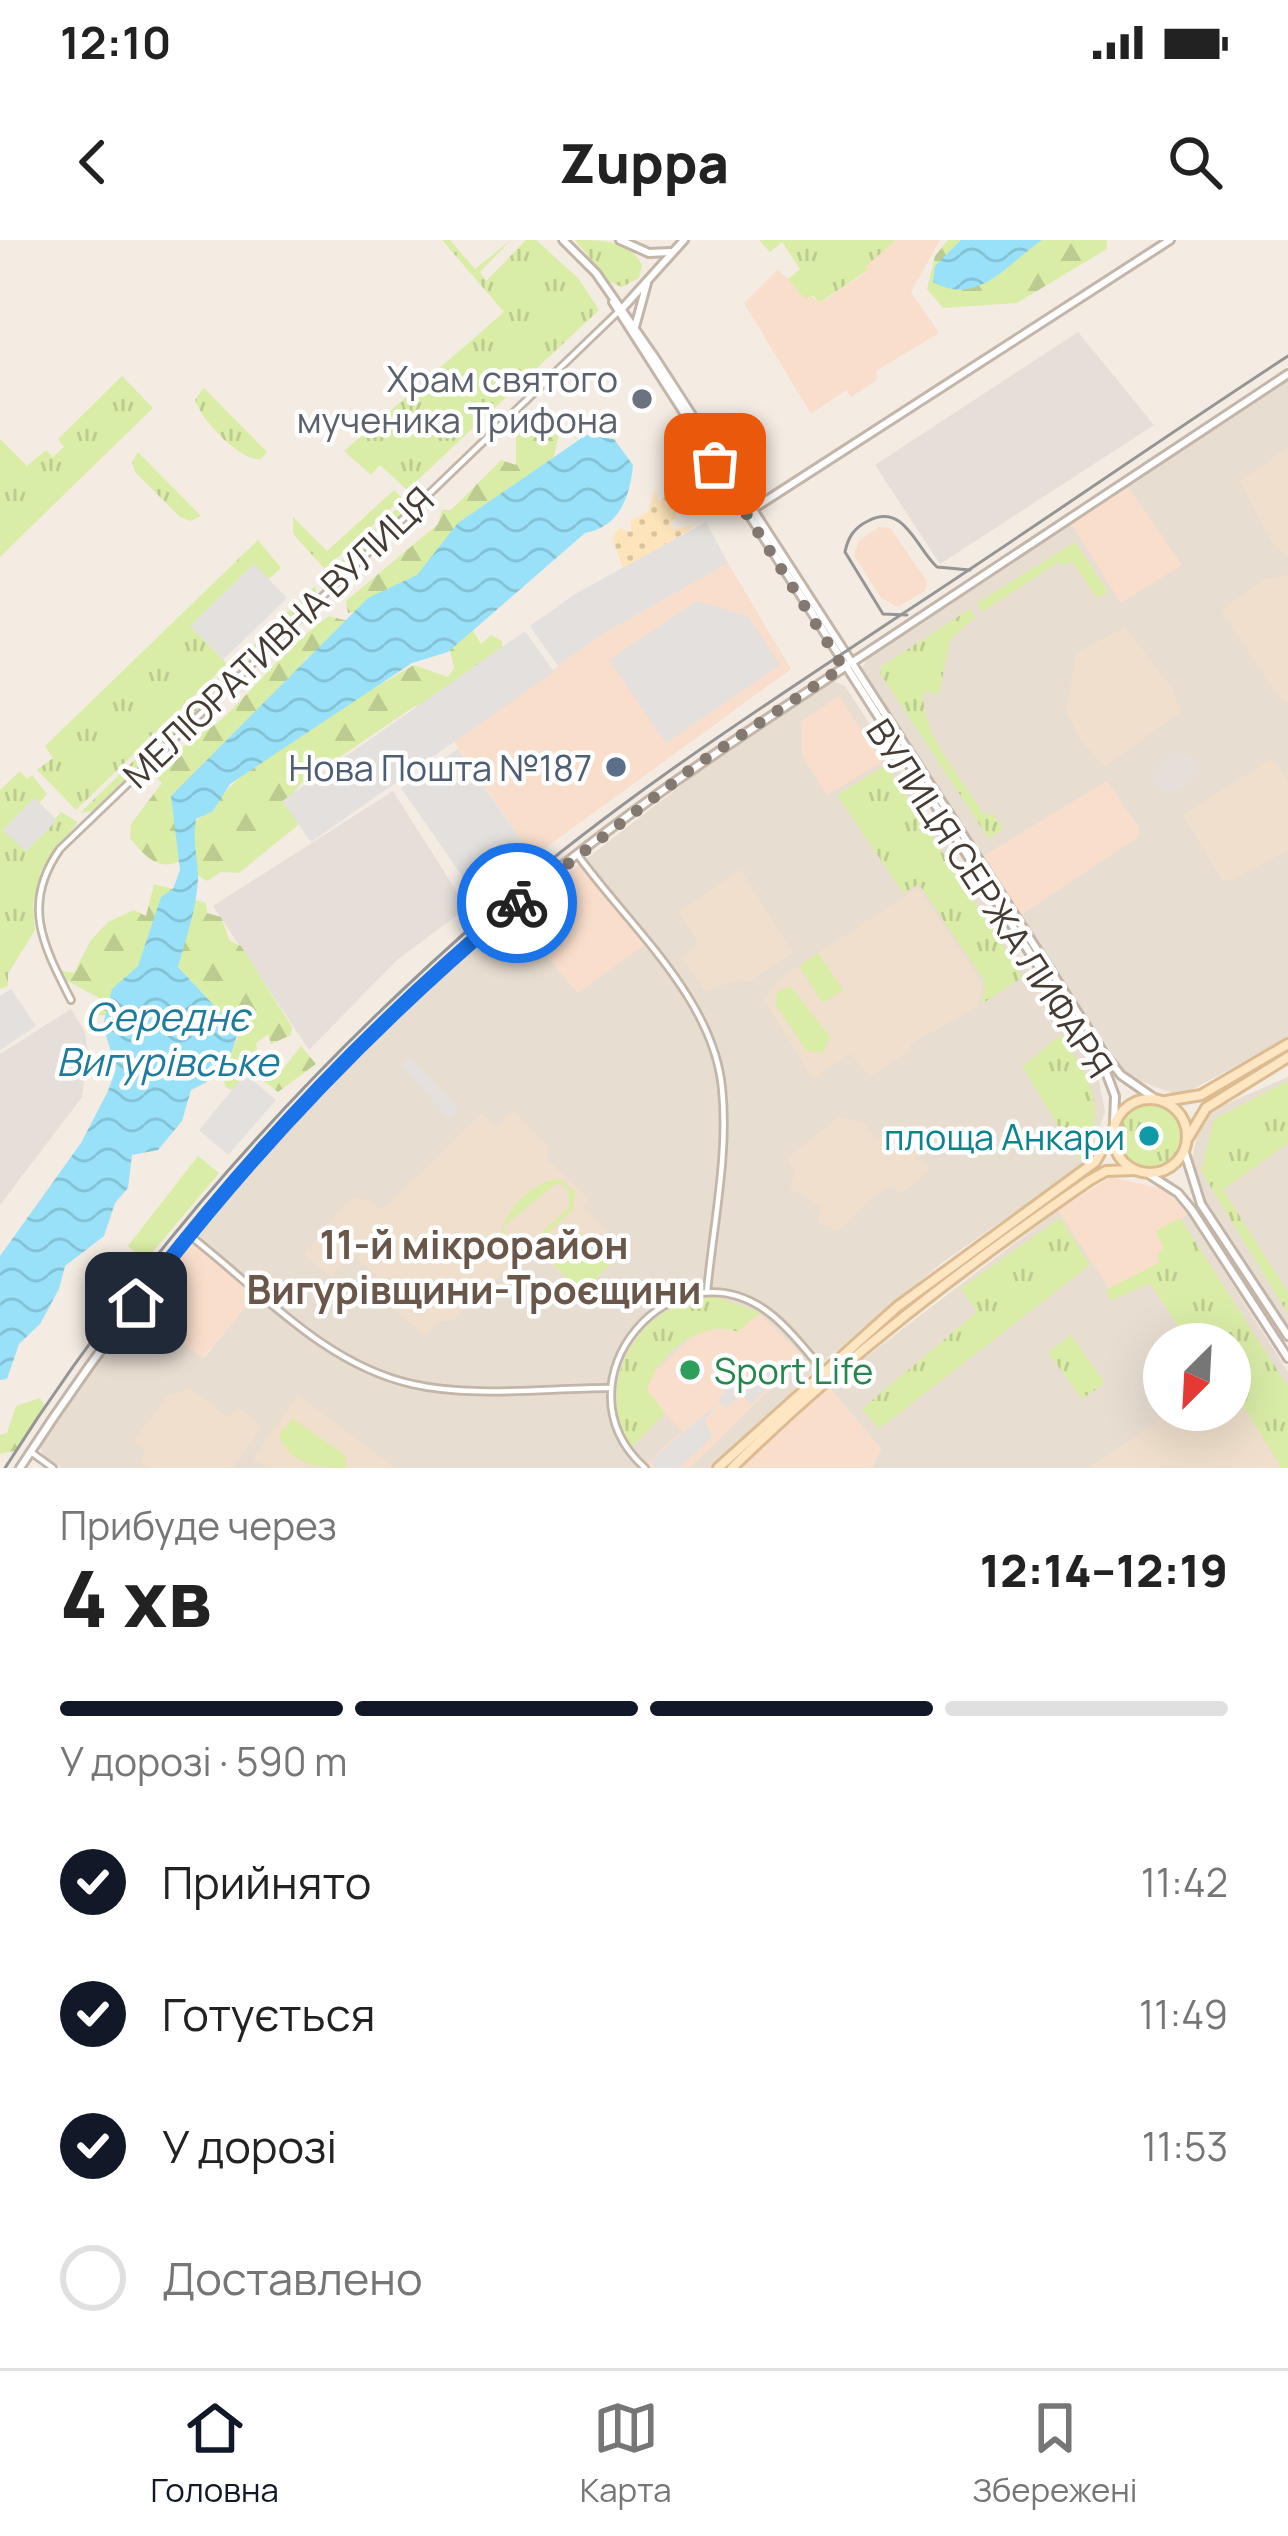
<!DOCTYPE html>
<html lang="uk">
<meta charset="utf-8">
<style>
:root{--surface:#fff;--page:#f6f6f6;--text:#222;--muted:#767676;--line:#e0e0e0;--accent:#111827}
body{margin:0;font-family:Manrope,sans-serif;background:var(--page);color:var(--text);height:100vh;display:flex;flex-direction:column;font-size:45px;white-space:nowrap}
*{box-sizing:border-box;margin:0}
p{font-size:39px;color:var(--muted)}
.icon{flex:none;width:66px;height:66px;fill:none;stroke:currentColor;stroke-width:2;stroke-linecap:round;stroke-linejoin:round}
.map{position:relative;height:1228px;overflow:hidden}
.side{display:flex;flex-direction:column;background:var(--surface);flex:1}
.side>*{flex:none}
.needle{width:78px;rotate:204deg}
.controls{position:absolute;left:1143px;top:1083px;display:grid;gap:24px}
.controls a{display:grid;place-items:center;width:108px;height:108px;border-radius:50%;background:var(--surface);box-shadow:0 12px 48px #0002;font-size:60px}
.pin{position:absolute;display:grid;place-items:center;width:102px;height:102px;color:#fff;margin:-51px;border-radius:24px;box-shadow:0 6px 18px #0006}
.courier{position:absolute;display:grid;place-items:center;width:120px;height:120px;margin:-60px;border:9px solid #1a73e8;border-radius:50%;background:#fff;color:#222;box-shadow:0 3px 15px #0007}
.summary em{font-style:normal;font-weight:800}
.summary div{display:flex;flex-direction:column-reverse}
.summary{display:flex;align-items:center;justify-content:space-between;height:204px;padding:0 60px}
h1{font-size:78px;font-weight:800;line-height:90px}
.bar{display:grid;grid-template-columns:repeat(4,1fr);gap:18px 12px;align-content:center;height:144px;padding:0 60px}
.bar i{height:15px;border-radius:9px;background:var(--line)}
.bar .on{background:var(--accent)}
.bar p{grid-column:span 4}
ol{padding:0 60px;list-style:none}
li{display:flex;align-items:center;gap:36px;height:132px}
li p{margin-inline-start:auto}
li .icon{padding:12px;border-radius:50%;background:var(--accent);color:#fff;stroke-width:4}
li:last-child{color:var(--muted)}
li i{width:66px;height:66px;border:6px solid var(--line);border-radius:50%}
.status{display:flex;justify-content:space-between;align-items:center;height:84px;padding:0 60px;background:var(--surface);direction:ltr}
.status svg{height:33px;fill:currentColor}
header{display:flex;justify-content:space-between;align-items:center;height:156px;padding:0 60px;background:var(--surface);font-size:54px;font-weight:800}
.dock{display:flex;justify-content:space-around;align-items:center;height:168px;border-top:3px solid var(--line);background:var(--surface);font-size:33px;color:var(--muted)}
.dock a{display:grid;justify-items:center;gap:6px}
.dock .on{color:var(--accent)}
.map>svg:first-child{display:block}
</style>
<div class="status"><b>12:10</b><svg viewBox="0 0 49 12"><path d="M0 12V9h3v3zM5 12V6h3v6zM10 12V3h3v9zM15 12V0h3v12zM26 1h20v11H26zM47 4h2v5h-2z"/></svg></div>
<header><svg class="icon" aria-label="back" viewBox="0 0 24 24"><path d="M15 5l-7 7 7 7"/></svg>Zuppa<svg class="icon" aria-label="search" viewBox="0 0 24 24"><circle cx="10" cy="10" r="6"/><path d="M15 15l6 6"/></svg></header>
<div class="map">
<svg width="1288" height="1228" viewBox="0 0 1288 1228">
<defs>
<pattern id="grass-tufts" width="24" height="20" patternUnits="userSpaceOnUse" patternTransform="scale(3)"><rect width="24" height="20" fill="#d9eda7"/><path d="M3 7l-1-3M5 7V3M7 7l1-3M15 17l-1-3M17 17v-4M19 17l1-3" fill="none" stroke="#bccc90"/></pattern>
<pattern id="forest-firs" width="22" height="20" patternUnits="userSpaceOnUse" patternTransform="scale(3)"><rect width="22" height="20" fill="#d9eda7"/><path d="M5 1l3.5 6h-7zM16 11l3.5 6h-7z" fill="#bccc90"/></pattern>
<pattern id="sand-dots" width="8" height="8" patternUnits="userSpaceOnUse" patternTransform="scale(3)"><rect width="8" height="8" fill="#fde4ba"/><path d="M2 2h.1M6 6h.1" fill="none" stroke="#dac4a0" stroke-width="1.8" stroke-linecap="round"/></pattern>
<pattern id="water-waves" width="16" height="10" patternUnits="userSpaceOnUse" patternTransform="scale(3)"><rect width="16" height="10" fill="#98e1f8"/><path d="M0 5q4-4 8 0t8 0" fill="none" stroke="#84c2d5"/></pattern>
</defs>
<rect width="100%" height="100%" fill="#f4ece3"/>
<g fill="#e8ddd1" fill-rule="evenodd">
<polygon points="1288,140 1288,798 1180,856 1127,836 1020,675 1137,597 1139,588 1106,542 984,616 862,428 869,416 1071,283 1121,362 1181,324 1127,246"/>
<polygon points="833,441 845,446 1098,837 1105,872 1088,921 943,1022 822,1123 713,1228 62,1228 42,1215 40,1204 136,1070 204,1118 256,1053 191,1002 331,842 424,751 512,675 578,753 643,704 581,623 715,519"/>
<polygon points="1288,837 1288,1088 1198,950 1191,923 1198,890 1210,871"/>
<path d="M1058,970L1112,1052L1161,991L1188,974L1288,1132V1228H872L881,1209L828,1146ZM1164,1104H1230V1170H1164Z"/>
</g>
<g fill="#f9decc">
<polygon points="896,0 940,0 911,52 939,93 876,131 877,140 851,157 846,150 811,174 744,63 777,30 820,63 868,31 865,26"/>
<polygon points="1127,246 1182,325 1121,363 1071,283"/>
<polygon points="879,287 890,288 927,341 925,351 898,367 881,358 854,315 859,301"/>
<polygon points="728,323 791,429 533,617 454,502 601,395"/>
<polygon points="839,456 882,522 827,555 802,516 802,481"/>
<polygon points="1107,541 1139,589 1138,597 1020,675 984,616"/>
<polygon points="581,623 644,705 578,753 512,675"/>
<polygon points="1111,937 1164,949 1188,974 1162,991 1175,1014 1112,1053 1058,970"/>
<polygon points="191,1002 257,1053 203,1118 136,1070"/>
<polygon points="759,1074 803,1116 690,1228 651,1228 646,1223 682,1191 650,1159 647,1150 654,1132 700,1090 726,1087 738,1091"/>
<polygon points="828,1146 881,1209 872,1228 740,1228"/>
</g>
<g fill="#e6ded9">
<polygon points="1078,92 1154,185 940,324 875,225"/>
<polygon points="1171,512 1191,515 1200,529 1186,547 1166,553 1154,544 1153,536 1156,523"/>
<polygon points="393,551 467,668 397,720 309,810 213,666"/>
<polygon points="71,769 85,792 88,815 82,857 0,965 0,814"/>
</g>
<g fill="#efdfcc">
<polygon points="1288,207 1288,316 1273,304 1240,241"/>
<polygon points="1288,335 1288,462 1279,458 1221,371 1262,340"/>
<polygon points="1125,387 1173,449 1181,472 1105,527 1081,501 1066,471 1076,413"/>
<polygon points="1273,517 1288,541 1288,610 1231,641 1222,640 1183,575"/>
<polygon points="740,629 793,713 749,742 740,740 705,751 682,718 698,703 679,672"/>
<polygon points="918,647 982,743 979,766 911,804 909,812 869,837 851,814 813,839 764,760 780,738"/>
<polygon points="514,870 550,908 548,920 590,960 583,967 624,1010 582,1054 537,1010 508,1041 501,1035 453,1081 438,1081 426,1096 382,1060 388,1045 352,1014 330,1037 304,1014 350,958 369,960 382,970 482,873 496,887"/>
<polygon points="838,877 863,882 877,899 894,886 928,926 927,933 901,954 893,946 872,957 839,991 816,982 822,968 789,948 795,934 787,918"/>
<polygon points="1230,1145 1282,1228 1087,1228 1175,1170 1230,1170"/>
<polygon points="190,1148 229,1178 238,1167 262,1186 233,1228 149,1228 139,1221 146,1211 134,1201 167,1156"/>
<polygon points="298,1155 396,1228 266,1228 253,1219"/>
</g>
<g fill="url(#grass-tufts)">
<polygon points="442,0 450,0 475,29 511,0 480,32 486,41 526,0 536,0 578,38 599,70 407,250 380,225 371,235 344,211 504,72"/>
<path d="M575,0C601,0 630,0 642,25L639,38L622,47L610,42Z"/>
<polygon points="759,0 896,0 866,26 868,30 819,63 814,56 804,58 788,39 800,29 782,2 770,12"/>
<polygon points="122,136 153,168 0,317 0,199 27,226 46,210 53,217 64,207 58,199"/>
<path d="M204,148L267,212L261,219C240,222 200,179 195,159Z"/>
<polygon points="138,212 201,276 190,281 180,277 135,232 132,222"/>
<polygon points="394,250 402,258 325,329 293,294 293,277 327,311"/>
<polygon points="405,261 405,272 329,344 319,342"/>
<polygon points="258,300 281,328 269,339 254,325 191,386 227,424 76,570 37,530 53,518 45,506"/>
<polygon points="1075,302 1108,352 1097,358 1072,321 1063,326 1059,322 982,372 977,363"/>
<polygon points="315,346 317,356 239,429 234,424"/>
<path d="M970,369L975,377L950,400L939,454L923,452C922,495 960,537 984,574H993L1003,589L989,599L880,433L882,426Z"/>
<polygon points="230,427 237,434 97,570 80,573"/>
<polygon points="886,525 1023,737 982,764 985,742 919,644 903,653 837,555"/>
<polygon points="20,531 27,539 32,535 47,554 39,563 35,559 25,611 61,572 78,582 41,631 33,665 35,690 8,734 8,746 0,749 0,550"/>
<path d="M1061,795C1088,835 1113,873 1078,919L1022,826Z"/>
<polygon points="1288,841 1288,903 1223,950 1288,1052 1288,1074 1201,931 1214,879"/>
<circle cx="1149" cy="896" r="32"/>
<polygon points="1060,978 1090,1025 879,1189 862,1169 977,1072 961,1048"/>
<polygon points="1180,978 1288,1147 1288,1228 1282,1228 1230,1145 1230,1104 1190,1104 1150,1043 1111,1061 1106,1050 1160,1022 1157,1015 1164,1009 1156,991"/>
<path d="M715,1057L760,1072L738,1092C703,1077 655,1116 647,1150L665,1173L632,1207C589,1143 643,1057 715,1057Z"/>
<polygon points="1071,1095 1105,1143 1082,1159 1048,1112"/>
</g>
<g fill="url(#forest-firs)">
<polygon points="948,0 1107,0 1107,9 1017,63 943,68 927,49 935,16"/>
<path d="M547,174L561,186L554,216C501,265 419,365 348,373L346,361L438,284L442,270H451L501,220L516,225V185L541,190Z"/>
<path d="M329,376L348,381L341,402L306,418L295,443L208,529L180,621C158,632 144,615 130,598L131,584L162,543L150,531L162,520L174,522C180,501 209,492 224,477C260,442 288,406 329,376Z"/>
<path d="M471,387L481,404L491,395L502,401V415L431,469L415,466L300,544L288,561L302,582L239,633L221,632L207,641L196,634L192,584C209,572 217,559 232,545C283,496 353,461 414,425L448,437L454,428L449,406Z"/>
<polygon points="154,644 176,650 155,711 112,755 108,762 113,775 94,775 99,758 62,738 58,730 74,733 91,700 108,682 134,670 146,676"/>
<polygon points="194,660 206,663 207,673 221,677 230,701 241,706 292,787 291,795 271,804 268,794 256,803 258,816 245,823 256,834 233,850 226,848 221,832 240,793 177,726"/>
<polygon points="301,806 316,824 278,852 260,838 259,827 265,818 283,829"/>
<polygon points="40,1158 45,1166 18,1210 0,1214 0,1195 7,1193 16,1166"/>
</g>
<polygon fill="url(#sand-dots)" points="678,244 684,257 672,264 678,276 670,284 674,290 692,285 690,290 623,328 612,298 620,288 631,292 631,281 648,272 655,249 659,262"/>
<g fill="#d9eda7" fill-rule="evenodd">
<polygon points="818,713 843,750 823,763 799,726"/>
<polygon points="790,746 830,797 823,813 807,811 776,765 777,752"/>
<polygon points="198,916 219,933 145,1021 128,1006"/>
<path d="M560,939L575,952L573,969L528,1014L505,1012C486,986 533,938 560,939ZM557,943L567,947L570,966L524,1009L511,1008L503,987Z"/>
<polygon points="570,983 611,1023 582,1053 541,1012"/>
<path d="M293,1179L345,1215L346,1228C319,1228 288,1225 279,1194Z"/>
</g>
<g fill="#e4e0dd">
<polygon points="706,282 728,323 601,395 558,426 530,386 575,354"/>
<polygon points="254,324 287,358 223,420 190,386"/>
<polygon points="697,361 748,376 780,425 666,503 609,420"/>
<polygon points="525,391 554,432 311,602 282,561"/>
<polygon points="458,509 533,617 476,656 401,548"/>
<polygon points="34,558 57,580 26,612 3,590"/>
<polygon points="11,749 36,786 0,810 0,756"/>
<polygon points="410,817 459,870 449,879 401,825"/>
<polygon points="245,834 276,860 228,915 199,890"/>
<polygon points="780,1120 789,1127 751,1164 741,1155 726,1168 718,1160 731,1143 725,1136 735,1126 755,1146"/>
<polygon points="718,1163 705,1181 712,1197 679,1228 656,1228 650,1221"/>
</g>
<g fill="url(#water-waves)">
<path d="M961,0H1042C1007,24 978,67 933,42L935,26Z"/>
<path d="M586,195L614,199L633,225C630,256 620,287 585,293L448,412L412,423L230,544L213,571L196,579C192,601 198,617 198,638C197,668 186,698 178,727L238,791C230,823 220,837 191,850L182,881L158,910L132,915L128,948L115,963L104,996L65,1026L59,1049L40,1084L19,1104L7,1139L0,1140V1016L81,903L108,851L116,829L103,785L112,749L138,726L161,657L173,649L180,630L171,556L368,358L417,335L458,283Z"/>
</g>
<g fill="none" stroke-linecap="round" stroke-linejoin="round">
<defs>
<g id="minor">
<path d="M577,614C627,684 713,757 722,848C729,914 713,986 707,1052"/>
<path d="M71,760C43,705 21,664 60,609L617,73"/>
<path d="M189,995C259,1049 323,1124 412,1144C473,1158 546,1148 608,1148"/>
<polyline points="31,1212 53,1228"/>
<path d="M645,1228C550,1142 674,996 772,1075C791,1090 807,1112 823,1130"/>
</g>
<g id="tertiary">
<polyline points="563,0 596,33 655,118 1105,815 1121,835 1154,858"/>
<polyline points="620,0 649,13 670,12"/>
<polyline points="613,62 1106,832 1115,856 1114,883"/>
<polyline points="620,71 684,0"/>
<polyline points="635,87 647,43"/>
<polyline points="750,271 1170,0"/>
<polyline points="1184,910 1201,964 1288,1096"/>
<polyline points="1147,933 1178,953 1192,970 1288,1118"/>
<path d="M20,1228C150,1027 308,844 488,687C612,579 749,490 886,400C1020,311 1154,223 1288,134"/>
</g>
<g id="secondary">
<circle cx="1150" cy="896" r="37"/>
<polyline points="1166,861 1201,855 1288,804"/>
<polyline points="1188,898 1206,868 1288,817"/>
<polyline points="718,1228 897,1067 1095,922 1112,893"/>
<path d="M732,1228C843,1119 962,1028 1090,940L1106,931L1135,930"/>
</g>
</defs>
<use href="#minor" stroke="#c3b5a8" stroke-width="10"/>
<use href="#tertiary" stroke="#c3b5a8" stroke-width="12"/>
<use href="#secondary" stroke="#dcbb90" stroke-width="14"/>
<use href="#minor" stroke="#fff" stroke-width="4.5"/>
<use href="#tertiary" stroke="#fff" stroke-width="6"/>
<use href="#secondary" stroke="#ffe6c2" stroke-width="8"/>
<g stroke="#959595" stroke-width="3">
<path d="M907,375L883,374L845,312C848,297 854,288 868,281C904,262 916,308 937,327L970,330"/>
<path d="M5,1228C138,1018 304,832 492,669C617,560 758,470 896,378C1028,292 1156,202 1288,116"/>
</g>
</g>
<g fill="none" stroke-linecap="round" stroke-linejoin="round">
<polyline stroke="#837971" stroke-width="12" stroke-dasharray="0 21.6" points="517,663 695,526 843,427 715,224"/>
<path stroke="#1a73e8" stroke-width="15" d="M136,1063C247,916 376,781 517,663"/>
</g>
<circle fill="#6b7280" stroke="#fff" stroke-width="4.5" cx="642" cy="159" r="12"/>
<circle fill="#5c6f8a" stroke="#fff" stroke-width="4.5" cx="616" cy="527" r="12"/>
<circle fill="#0f9aa8" stroke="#fff" stroke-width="4.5" cx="1149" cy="896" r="12"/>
<circle fill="#2e9e5b" stroke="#fff" stroke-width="4.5" cx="690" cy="1130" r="12"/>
<g text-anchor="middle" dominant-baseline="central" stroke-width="9" stroke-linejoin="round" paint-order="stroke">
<g font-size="36" fill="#5b616d" stroke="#fff" text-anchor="end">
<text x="618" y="138">Храм святого<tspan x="618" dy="41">мученика Трифона</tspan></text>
</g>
<g font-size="36" fill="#463b33" stroke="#fff">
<text transform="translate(278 397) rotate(-44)">МЕЛІОРАТИВНА ВУЛИЦЯ</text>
<text transform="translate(990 658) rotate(57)">ВУЛИЦЯ СЕРЖА ЛИФАРЯ</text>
</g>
<g font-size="36" fill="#4e5e75" stroke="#fff" text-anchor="end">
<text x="592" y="527">Нова Пошта №187</text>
</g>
<g font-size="36" fill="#0d838f" stroke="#fff" text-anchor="end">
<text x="1125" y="896">площа Анкари</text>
</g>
<g font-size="36" fill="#27864d" stroke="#fff" text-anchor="start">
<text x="714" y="1130">Sport Life</text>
</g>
<g font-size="39" font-style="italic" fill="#1e7b9b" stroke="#fff">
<text x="167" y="776">Середнє<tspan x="167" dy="45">Вигурівське</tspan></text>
</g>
<g font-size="39" font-weight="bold" fill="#6a5749" stroke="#fff">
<text x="474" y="1004">11-й мікрорайон<tspan x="474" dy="45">Вигурівщини-Троєщини</tspan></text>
</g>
</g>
</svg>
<div class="controls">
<a><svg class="needle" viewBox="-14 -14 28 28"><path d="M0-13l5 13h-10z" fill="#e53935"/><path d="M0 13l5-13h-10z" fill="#767676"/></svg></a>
</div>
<div class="pin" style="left:715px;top:224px;background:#ea580c"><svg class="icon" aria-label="bag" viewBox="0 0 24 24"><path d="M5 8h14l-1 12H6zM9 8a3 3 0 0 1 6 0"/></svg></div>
<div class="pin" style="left:136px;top:1063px;background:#1f2937"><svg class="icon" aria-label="home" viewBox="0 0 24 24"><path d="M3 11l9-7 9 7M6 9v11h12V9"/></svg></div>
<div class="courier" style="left:517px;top:663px"><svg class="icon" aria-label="bike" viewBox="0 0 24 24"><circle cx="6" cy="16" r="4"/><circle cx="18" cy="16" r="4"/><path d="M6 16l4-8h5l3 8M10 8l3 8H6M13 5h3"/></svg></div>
</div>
<section class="side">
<div class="summary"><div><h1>4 хв</h1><p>Прибуде через</p></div><em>12:14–12:19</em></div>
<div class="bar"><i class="on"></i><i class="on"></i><i class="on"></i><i></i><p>У дорозі · 590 m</p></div>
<ol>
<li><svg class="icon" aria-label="check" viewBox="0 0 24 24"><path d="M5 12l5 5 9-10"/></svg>Прийнято<p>11:42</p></li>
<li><svg class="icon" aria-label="check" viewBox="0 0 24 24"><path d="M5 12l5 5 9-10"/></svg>Готується<p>11:49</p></li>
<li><svg class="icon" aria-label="check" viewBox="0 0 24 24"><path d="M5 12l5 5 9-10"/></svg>У дорозі<p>11:53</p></li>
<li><i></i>Доставлено</li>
</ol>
</section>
<nav class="dock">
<a class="on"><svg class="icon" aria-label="home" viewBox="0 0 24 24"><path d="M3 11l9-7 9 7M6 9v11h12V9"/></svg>Головна</a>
<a><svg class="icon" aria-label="map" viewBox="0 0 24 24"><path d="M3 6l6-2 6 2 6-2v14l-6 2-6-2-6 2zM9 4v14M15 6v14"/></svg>Карта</a>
<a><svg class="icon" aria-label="saved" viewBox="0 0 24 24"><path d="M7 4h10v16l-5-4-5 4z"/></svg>Збережені</a>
</nav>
